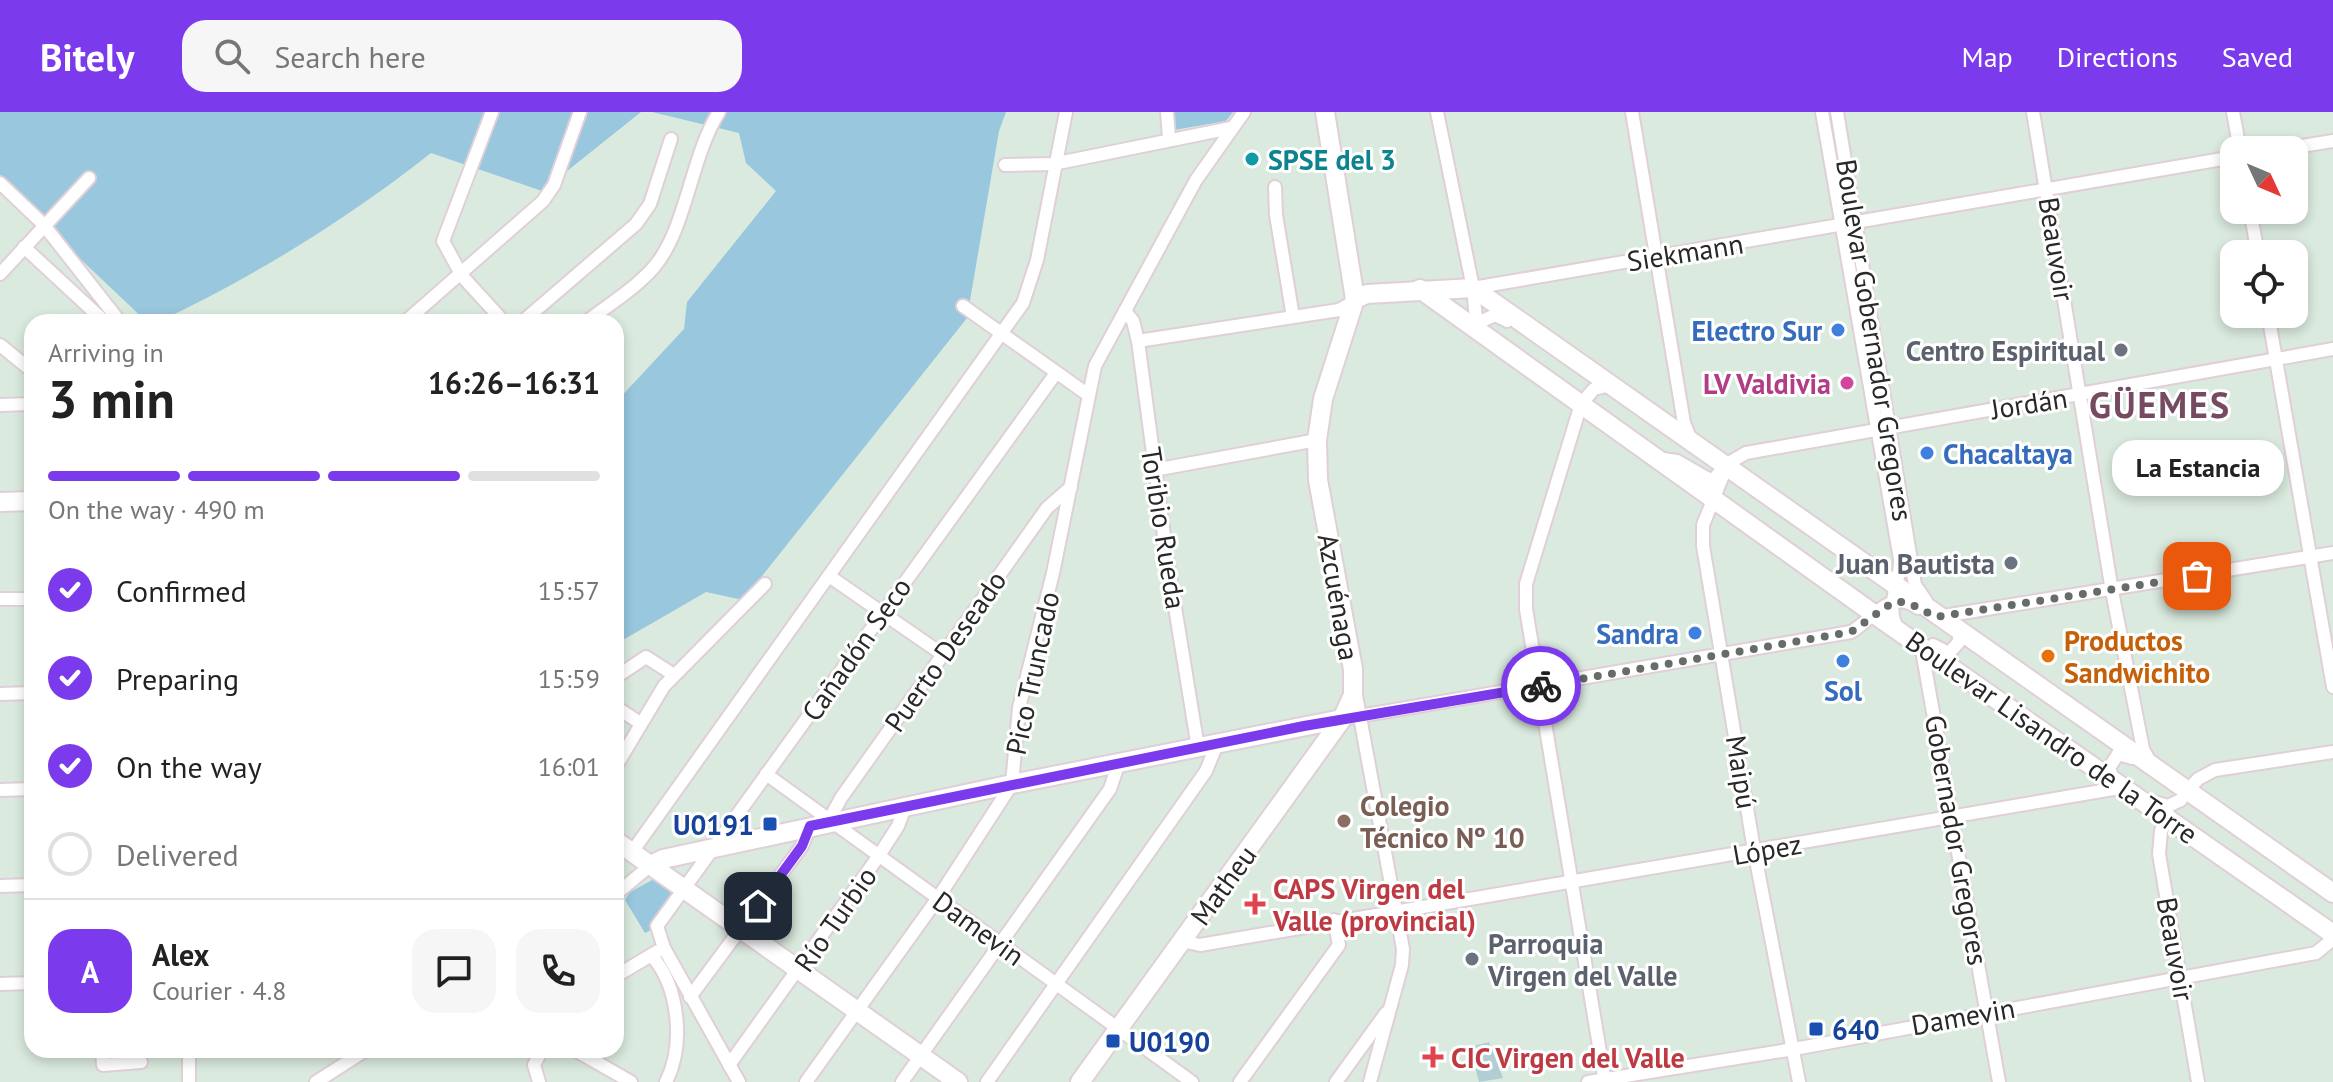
<!DOCTYPE html>
<meta charset="utf-8">
<style>
:root{--surface:#fff;--page:#f6f6f6;--text:#222;--muted:#767676;--line:#e0e0e0;--accent:#7c3aed}
body{margin:0;font-family:"PT Sans",sans-serif;background:var(--page);color:var(--text);height:100vh;display:flex;flex-direction:column;font-size:30px;white-space:nowrap}
*{box-sizing:border-box;margin:0}
p{font-size:26px;color:var(--muted)}
.icon{flex:none;width:44px;height:44px;fill:none;stroke:currentColor;stroke-width:2;stroke-linecap:round;stroke-linejoin:round}
.map{position:relative;flex:1;overflow:hidden}
.details{position:absolute;left:24px;top:202px;width:600px;height:744px;display:flex;flex-direction:column;background:var(--surface);border-radius:24px;box-shadow:0 4px 12px #0003}
.details>*{flex:none}
.needle{width:52px;rotate:134deg}
.tools{position:absolute;left:2220px;top:24px;display:grid;gap:16px}
.tools a{display:grid;place-items:center;width:88px;height:88px;border-radius:16px;background:var(--surface);box-shadow:0 4px 12px #0003;font-size:40px}
.pin{position:absolute;display:grid;place-items:center;width:68px;height:68px;color:#fff;margin:-34px;border-radius:16px;box-shadow:0 4px 12px #0006}
.courier{position:absolute;display:grid;place-items:center;width:80px;height:80px;margin:-40px;border:6px solid #7c3aed;border-radius:50%;background:#fff;color:#222;box-shadow:0 2px 10px #0007}
.bubble{position:absolute;height:56px;border-radius:24px;background:var(--surface);box-shadow:0 4px 12px #0003;font-size:26px;font-weight:600;line-height:56px;text-align:center}
.headline em{font-style:normal;font-weight:600}
.headline div{display:flex;flex-direction:column-reverse}
.headline{display:flex;align-items:center;justify-content:space-between;height:136px;padding:0 24px}
h1{font-size:52px;font-weight:600;line-height:60px}
.bar{display:grid;grid-template-columns:repeat(4,1fr);gap:12px 8px;align-content:center;height:96px;padding:0 24px}
.bar i{height:10px;border-radius:6px;background:var(--line)}
.bar .current{background:var(--accent)}
.bar p{grid-column:span 4}
.line{display:flex;align-items:center;gap:20px;padding:0 24px;border-top:2px solid var(--line)}
.line div{flex:1}
.round{display:grid;place-items:center;flex:none;width:84px;height:84px;border-radius:24px;background:var(--page)}
ol{padding:0 24px;list-style:none}
li{display:flex;align-items:center;gap:24px;height:88px}
li p{margin-inline-start:auto}
li .icon{padding:8px;border-radius:50%;background:var(--accent);color:#fff;stroke-width:4}
li:last-child{color:var(--muted)}
li i{width:44px;height:44px;border:4px solid var(--line);border-radius:50%}
header{display:flex;align-items:center;gap:48px;box-sizing:border-box;height:112px;padding:0 40px;background:var(--accent);color:#fff}
header strong{font-size:38px}
nav{display:flex;gap:44px;margin-inline-start:auto;font-size:28px}
.search{width:560px;height:72px;background:var(--page);display:flex;align-items:center;gap:20px;box-sizing:border-box;padding:0 28px;border-radius:24px;color:var(--muted);font-size:30px}
.map>svg:first-child{display:block}
</style>
<header>
<strong>Bitely</strong>
<div class="search"><svg class="icon" aria-label="search" viewBox="0 0 24 24"><circle cx="10" cy="10" r="6"/><path d="M15 15l6 6"/></svg>Search here</div>
<nav><a>Map</a><a>Directions</a><a>Saved</a></nav>
</header>
<div class="map">
<svg width="2333" height="970" viewBox="0 0 2333 970">
<rect width="100%" height="100%" fill="#daeade"/>
<g fill="#98c7de">
<path d="M0,0H641L542,79L431,41C346,108 255,164 158,210H147L0,71Z"/>
<polygon points="652,0 1006,0 999,19 967,206 743,488 706,480 616,532 616,290 684,217 687,190 776,79 746,51 739,21"/>
<polygon points="1172,0 1233,0 1226,9 1174,18"/>
<polygon points="654,767 685,776 657,815 645,821 625,788 630,780"/>
</g>
<polygon fill="#b2cdd3" points="1489,930 1503,966 1479,970 1470,935"/>
<g fill="none" stroke-linecap="round" stroke-linejoin="round">
<defs>
<g id="street">
<polyline points="492,0 443,129 462,164 504,210"/>
<polyline points="1167,0 1169,26"/>
<polyline points="1437,0 1473,176 1477,218"/>
<polyline points="1632,0 1684,311 1691,328"/>
<path d="M1822,0L1900,447C1901,470 1883,497 1899,518"/>
<polyline points="1837,0 1915,473 1926,489"/>
<polyline points="2033,0 2112,479 2143,637 2150,650"/>
<polyline points="2233,0 2240,38"/>
<polyline points="2278,38 2333,29"/>
<polyline points="1005,53 1053,52 1231,16"/>
<polyline points="0,71 43,112 120,210"/>
<polyline points="1275,75 1276,103 1293,205"/>
<polyline points="2250,98 2258,142"/>
<polyline points="24,135 105,210"/>
<polyline points="0,162 89,66"/>
<polyline points="1473,176 2234,45"/>
<polyline points="963,194 1087,282"/>
<polyline points="1125,199 1133,209 1138,229 1167,446 1198,636"/>
<polyline points="2268,202 2333,575"/>
<polyline points="405,210 543,89 554,73 580,0"/>
<polyline points="522,210 636,112 650,92 671,27"/>
<path d="M586,210C608,193 635,177 654,155C686,118 691,44 719,0"/>
<polyline points="1477,218 1482,209 1495,203 1507,209"/>
<polyline points="1138,229 1339,198 1353,190"/>
<polyline points="0,233 32,259"/>
<polyline points="0,293 32,292"/>
<polyline points="1663,347 1677,349 1712,369 1727,352 1746,341 2333,237"/>
<polyline points="1154,358 1317,328"/>
<polyline points="1725,358 1703,413 1703,434 1754,738 1799,970"/>
<polyline points="829,464 942,542"/>
<polyline points="0,487 32,487"/>
<polyline points="1937,505 2333,441"/>
<polyline points="1921,533 1999,970"/>
<polyline points="1933,533 1949,541 1959,530 1959,516"/>
<polyline points="616,565 646,545 674,563"/>
<polyline points="1355,578 1403,837 1402,853 1370,970"/>
<polyline points="0,582 32,581"/>
<polyline points="616,595 640,611"/>
<path d="M1342,607L1851,520C1873,507 1890,476 1918,496"/>
<polyline points="616,654 664,574 765,472"/>
<polyline points="766,662 1192,970"/>
<polyline points="2113,667 2109,656 2118,642 2132,646"/>
<polyline points="0,678 32,677"/>
<polyline points="2185,682 2198,667 2215,658 2333,640"/>
<polyline points="2151,689 2168,694 2181,688"/>
<polyline points="2169,703 2161,719 2159,742 2198,970"/>
<polyline points="828,710 841,686 1047,396 1071,375"/>
<polyline points="632,740 1023,191 1037,148 1066,0"/>
<polyline points="0,774 32,773"/>
<polyline points="616,782 651,753"/>
<polyline points="1182,829 1200,833 2125,675"/>
<path d="M651,843C679,874 685,932 666,970"/>
<polyline points="616,864 658,839"/>
<polyline points="0,872 32,871"/>
<polyline points="690,885 802,734 810,714"/>
<polyline points="102,938 103,953 141,950"/>
<polyline points="575,938 631,970"/>
<polyline points="729,953 878,745 898,714 905,695"/>
<polyline points="189,970 189,938"/>
<polyline points="316,970 366,938"/>
<polyline points="539,970 534,953 542,938"/>
<polyline points="739,970 664,836 657,814 1056,261"/>
<polyline points="806,970 938,786 1012,672 1019,596 1053,461 1095,254 1196,68 1244,0"/>
<polyline points="902,970 1110,677 1118,653"/>
<polyline points="987,970 1206,659 1217,632"/>
<polyline points="1240,970 1339,833 1334,808"/>
<polyline points="1336,970 1386,901"/>
<polyline points="1588,970 1794,937 2316,841 2333,827"/>
<polyline points="1605,970 1526,497 1526,472 1581,292 1594,277 1611,273"/>
</g>
<g id="secondary">
<polyline points="1420,177 1874,502 2333,822"/>
<polyline points="1355,187 1367,182 1473,176 2333,781"/>
<polyline points="0,390 32,389"/>
<polyline points="616,729 958,970"/>
<polyline points="651,753 663,747 1012,672 1342,607"/>
<polyline points="1080,970 1342,607 1353,583 1353,557 1318,368 1317,328 1323,287 1355,187 1325,0"/>
</g>
</defs>
<use href="#street" stroke="#e0cfd8" stroke-width="16"/>
<use href="#secondary" stroke="#e0cfd8" stroke-width="22"/>
<use href="#street" stroke="#fff" stroke-width="12"/>
<use href="#secondary" stroke="#fff" stroke-width="18"/>
</g>
<g fill="none" stroke-linecap="round" stroke-linejoin="round">
<polyline stroke="#666c68" stroke-width="8" stroke-dasharray="0 14.4" points="1541,574 1851,520 1893,490 1907,490 1936,505 2197,464"/>
<polyline stroke="#7c3aed" stroke-width="10" points="758,794 802,734 810,714 1304,614 1541,574"/>
</g>
<circle fill="#0f9aa8" stroke="#fff" stroke-width="3" cx="1252" cy="47" r="8"/>
<g fill="#3f7fe0" stroke="#fff" stroke-width="3">
<circle cx="1838" cy="218" r="8"/>
<circle cx="1927" cy="341" r="8"/>
<circle cx="1695" cy="521" r="8"/>
<circle cx="1843" cy="549" r="8"/>
</g>
<g fill="#6b7280" stroke="#fff" stroke-width="3">
<circle cx="2121" cy="238" r="8"/>
<circle cx="2011" cy="451" r="8"/>
<circle cx="1472" cy="847" r="8"/>
</g>
<circle fill="#d1479c" stroke="#fff" stroke-width="3" cx="1847" cy="271" r="8"/>
<circle fill="#e8710a" stroke="#fff" stroke-width="3" cx="2048" cy="544" r="8"/>
<circle fill="#8d6e63" stroke="#fff" stroke-width="3" cx="1344" cy="709" r="8"/>
<g fill="#1a4fb4" stroke="#fff" stroke-width="3">
<rect x="762" y="704" width="16" height="16" rx="4"/>
<rect x="1808" y="909" width="16" height="16" rx="4"/>
<rect x="1105" y="921" width="16" height="16" rx="4"/>
</g>
<g fill="#e0444e" stroke="#fff" stroke-width="3">
<path d="M1251 780h8v8h8v8h-8v8h-8v-8h-8v-8h8z"/>
<path d="M1429 933h8v8h8v8h-8v8h-8v-8h-8v-8h8z"/>
</g>
<g text-anchor="middle" dominant-baseline="central" stroke-width="6" stroke-linejoin="round" paint-order="stroke">
<g font-size="28" font-weight="bold" fill="#0d838f" stroke="#fff" text-anchor="start">
<text x="1268" y="47">SPSE del 3</text>
</g>
<g font-size="28" fill="#282828" stroke="#fff">
<text transform="translate(2057 137) rotate(81)">Beauvoir</text>
<text transform="translate(1685 140) rotate(-9)">Siekmann</text>
<text transform="translate(1875 228) rotate(81)">Boulevar Gobernador Gregores</text>
<text transform="translate(2029 291) rotate(-9)">Jordán</text>
<text transform="translate(1164 416) rotate(81)">Toribio Rueda</text>
<text transform="translate(1339 485) rotate(80)">Azcuénaga</text>
<text transform="translate(856 537) rotate(-55)">Cañadón Seco</text>
<text transform="translate(945 539) rotate(-55)">Puerto Deseado</text>
<text transform="translate(1032 561) rotate(-78)">Pico Truncado</text>
<text transform="translate(2052 625) rotate(35)">Boulevar Lisandro de la Torre</text>
<text transform="translate(1742 660) rotate(81)">Maipú</text>
<text transform="translate(1957 728) rotate(80)">Gobernador Gregores</text>
<text transform="translate(1767 737) rotate(-10)">López</text>
<text transform="translate(1223 773) rotate(-54)">Matheu</text>
<text transform="translate(835 807) rotate(-55)">Río Turbio</text>
<text transform="translate(979 816) rotate(36)">Damevin</text>
<text transform="translate(2176 837) rotate(80)">Beauvoir</text>
<text transform="translate(1963 904) rotate(-10)">Damevin</text>
</g>
<g font-size="28" font-weight="bold" fill="#366cbe" stroke="#fff" text-anchor="end">
<text x="1822" y="218">Electro Sur</text>
<text x="1943" y="341" text-anchor="start">Chacaltaya</text>
<text x="1679" y="521">Sandra</text>
<text x="1843" y="578" text-anchor="middle">Sol</text>
</g>
<g font-size="28" font-weight="bold" fill="#5b616d" stroke="#fff" text-anchor="end">
<text x="2105" y="238">Centro Espiritual</text>
<text x="1995" y="451">Juan Bautista</text>
<text x="1488" y="831" text-anchor="start">Parroquia<tspan x="1488" dy="32">Virgen del Valle</tspan></text>
</g>
<g font-size="28" font-weight="bold" fill="#b23c85" stroke="#fff" text-anchor="end">
<text x="1831" y="271">LV Valdivia</text>
</g>
<g font-size="28" font-weight="bold" fill="#c56008" stroke="#fff" text-anchor="start">
<text x="2064" y="528">Productos<tspan x="2064" dy="32">Sandwichito</tspan></text>
</g>
<g font-size="28" font-weight="bold" fill="#785e54" stroke="#fff" text-anchor="start">
<text x="1360" y="693">Colegio<tspan x="1360" dy="32">Técnico Nº 10</tspan></text>
</g>
<g font-size="28" font-weight="bold" fill="#164399" stroke="#fff" text-anchor="start">
<text x="754" y="712" text-anchor="end">U0191</text>
<text x="1832" y="917">640</text>
<text x="1129" y="929">U0190</text>
</g>
<g font-size="28" font-weight="bold" fill="#be3a42" stroke="#fff" text-anchor="start">
<text x="1273" y="776">CAPS Virgen del<tspan x="1273" dy="32">Valle (provincial)</tspan></text>
<text x="1451" y="945">CIC Virgen del Valle</text>
</g>
<g font-size="36" font-weight="bold" letter-spacing="2" fill="#764b61" stroke="#fff">
<text x="2160" y="292">GÜEMES</text>
</g>
</g>
</svg>
<div class="tools">
<a><svg class="needle" viewBox="-14 -14 28 28"><path d="M0-13l5 13h-10z" fill="#e53935"/><path d="M0 13l5-13h-10z" fill="#767676"/></svg></a>
<a><svg class="icon" aria-label="locate" viewBox="0 0 24 24"><circle cx="12" cy="12" r="6"/><path d="M12 2v4M12 18v4M2 12h4M18 12h4"/></svg></a>
</div>
<div class="pin" style="left:2197px;top:464px;background:#ea580c"><svg class="icon" aria-label="bag" viewBox="0 0 24 24"><path d="M5 8h14l-1 12H6zM9 8a3 3 0 0 1 6 0"/></svg></div>
<div class="pin" style="left:758px;top:794px;background:#1f2937"><svg class="icon" aria-label="home" viewBox="0 0 24 24"><path d="M3 11l9-7 9 7M6 9v11h12V9"/></svg></div>
<div class="courier" style="left:1541px;top:574px"><svg class="icon" aria-label="bike" viewBox="0 0 24 24"><circle cx="6" cy="16" r="4"/><circle cx="18" cy="16" r="4"/><path d="M6 16l4-8h5l3 8M10 8l3 8H6M13 5h3"/></svg></div>
<div class="bubble" style="left:2112px;top:328px;width:172px">La Estancia</div>
<section class="details">
<div class="headline"><div><h1>3 min</h1><p>Arriving in</p></div><em>16:26–16:31</em></div>
<div class="bar"><i class="current"></i><i class="current"></i><i class="current"></i><i></i><p>On the way · 490 m</p></div>
<ol>
<li><svg class="icon" aria-label="check" viewBox="0 0 24 24"><path d="M5 12l5 5 9-10"/></svg>Confirmed<p>15:57</p></li>
<li><svg class="icon" aria-label="check" viewBox="0 0 24 24"><path d="M5 12l5 5 9-10"/></svg>Preparing<p>15:59</p></li>
<li><svg class="icon" aria-label="check" viewBox="0 0 24 24"><path d="M5 12l5 5 9-10"/></svg>On the way<p>16:01</p></li>
<li><i></i>Delivered</li>
</ol>
<div class="line" style="height:144px"><b class="round" style="background:var(--accent);color:#fff">A</b><div><b>Alex</b><p>Courier · 4.8</p></div><a class="round"><svg class="icon" aria-label="chat" viewBox="0 0 24 24"><path d="M4 5h16v11H9l-5 4z"/></svg></a><a class="round"><svg class="icon" aria-label="phone" viewBox="0 0 24 24"><path d="M5 4h4l2 5-3 2q2 4 5 5l2-3 5 2v4C11 20 4 13 5 4z"/></svg></a></div>
</section>
</div>
